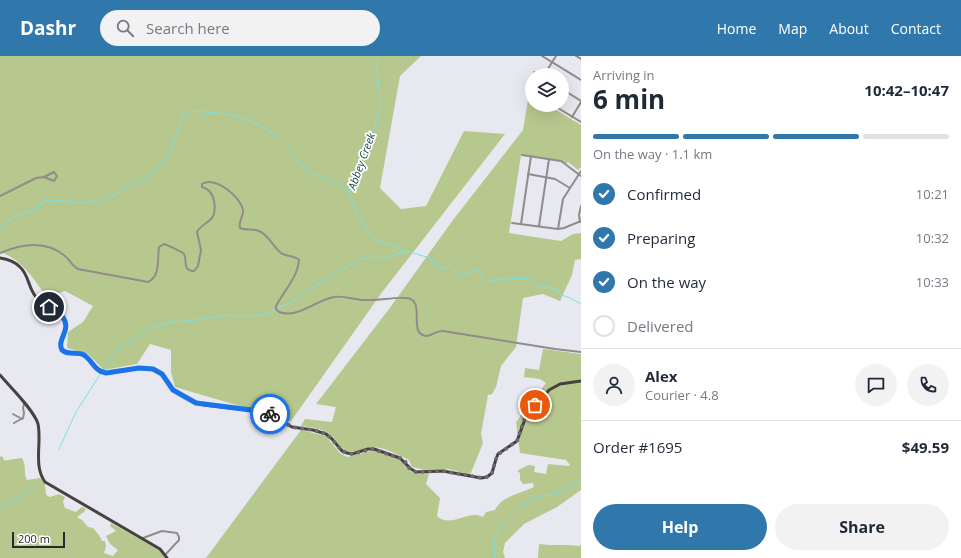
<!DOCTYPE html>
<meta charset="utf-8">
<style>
:root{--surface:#fff;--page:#f2f2f3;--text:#1f2937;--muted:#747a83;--line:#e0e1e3;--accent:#3077ac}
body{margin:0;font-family:"Open Sans",sans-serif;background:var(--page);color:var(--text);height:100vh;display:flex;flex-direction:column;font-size:15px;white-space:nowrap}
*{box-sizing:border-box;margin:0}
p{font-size:13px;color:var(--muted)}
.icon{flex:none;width:22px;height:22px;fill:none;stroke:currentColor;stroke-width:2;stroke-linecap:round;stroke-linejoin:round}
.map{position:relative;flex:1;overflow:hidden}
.side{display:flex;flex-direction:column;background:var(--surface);width:380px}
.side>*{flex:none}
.controls{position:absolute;left:525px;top:12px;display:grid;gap:8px}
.controls a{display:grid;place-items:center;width:44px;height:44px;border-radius:50%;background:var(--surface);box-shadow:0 4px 16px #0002;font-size:20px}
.scale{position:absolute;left:12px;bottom:10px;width:53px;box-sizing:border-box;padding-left:4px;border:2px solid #28282b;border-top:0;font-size:11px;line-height:14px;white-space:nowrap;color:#28282b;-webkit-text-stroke:3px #fff;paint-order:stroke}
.pin{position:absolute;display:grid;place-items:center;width:34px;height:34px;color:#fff;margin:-17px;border:2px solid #fff;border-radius:50%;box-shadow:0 1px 4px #0007}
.courier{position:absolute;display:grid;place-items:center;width:40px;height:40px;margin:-20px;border:3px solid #1a73e8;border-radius:50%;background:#fff;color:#222;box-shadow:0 1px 5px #0007}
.overview em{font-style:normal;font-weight:700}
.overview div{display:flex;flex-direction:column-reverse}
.overview{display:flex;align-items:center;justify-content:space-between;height:68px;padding:0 12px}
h1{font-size:26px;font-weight:700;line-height:30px}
.bar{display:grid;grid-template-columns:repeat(4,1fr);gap:6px 4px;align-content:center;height:48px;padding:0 12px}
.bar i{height:5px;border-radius:3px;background:var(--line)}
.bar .selected{background:var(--accent)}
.bar p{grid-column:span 4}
.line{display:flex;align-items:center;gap:10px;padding:0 12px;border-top:1px solid var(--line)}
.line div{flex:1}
.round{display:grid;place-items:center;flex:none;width:42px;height:42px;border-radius:21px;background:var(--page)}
ol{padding:0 12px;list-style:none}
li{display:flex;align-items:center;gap:12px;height:44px}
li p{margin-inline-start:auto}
li .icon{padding:4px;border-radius:50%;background:var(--accent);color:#fff;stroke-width:4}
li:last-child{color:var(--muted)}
li i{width:22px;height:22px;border:2px solid var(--line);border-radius:50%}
.action{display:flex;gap:8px;margin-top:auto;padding:8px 12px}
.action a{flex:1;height:46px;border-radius:24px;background:var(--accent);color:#fff;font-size:16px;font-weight:700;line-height:46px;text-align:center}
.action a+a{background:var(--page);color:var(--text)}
header{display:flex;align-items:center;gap:24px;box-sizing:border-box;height:56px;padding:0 20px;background:var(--accent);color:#fff}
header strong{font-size:19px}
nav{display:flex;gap:22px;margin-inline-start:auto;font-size:14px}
.search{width:280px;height:36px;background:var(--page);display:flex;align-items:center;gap:10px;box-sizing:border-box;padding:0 14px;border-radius:22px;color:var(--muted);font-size:15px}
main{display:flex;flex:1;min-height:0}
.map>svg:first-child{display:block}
</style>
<header>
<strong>Dashr</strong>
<div class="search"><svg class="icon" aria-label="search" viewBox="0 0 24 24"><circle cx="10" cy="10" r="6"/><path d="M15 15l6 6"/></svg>Search here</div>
<nav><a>Home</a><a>Map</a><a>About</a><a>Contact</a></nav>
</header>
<main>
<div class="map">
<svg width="581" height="502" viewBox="0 0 581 502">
<rect width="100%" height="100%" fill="#e8e8f1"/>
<g fill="#b7c88e">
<path d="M0,0H421L400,20L380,132L401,153L426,150L464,75L505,78L383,235L291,365L175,331L171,316V294L150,288L137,308L104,314L88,298L67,292L68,276L83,266L93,250L65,235L47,241C34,224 22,203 0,196Z"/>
<path d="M529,38L532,39V49H548L581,69V111L578,114L568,106L566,108L561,106L521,99L509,177L561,185L573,178L581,177V203L575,204L572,219L560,245L543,238L523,242L516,291L501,310L496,331L492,338L488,339L481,378L483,387L470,419L449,413L425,414L412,411L409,404C398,399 386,392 374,391C365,391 353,398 346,395C340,393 338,386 333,381C325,373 312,371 301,370L305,363L332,366L336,351L316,348L389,253L453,164L523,74Z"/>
<path d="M543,293L581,298V434L557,451L524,468L505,487L503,496L505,502H206L301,374L326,380L340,397L347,401L375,394L396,401L402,405L411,416L419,418L429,417L426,428L440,442L437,460C448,471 464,458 476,459C479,459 481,460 483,461L486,456L495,454C503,439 520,438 534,431L533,427L523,428L520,424V417L517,415L528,409L535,410L534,416L546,418L548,408L568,410L570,409L566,404L520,397L516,366L546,327L540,323L524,321L525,312L539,314Z"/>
<path d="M2,400L4,404C8,405 18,402 22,402C27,411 23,416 27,424L40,422L45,428L46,439L50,441L59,438L65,441L63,446L65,452L76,456L82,451L86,453L84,456L77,461L82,464L88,471L93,472L99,479L102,485H105L106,491L104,497L113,500L118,494L110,488L106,480L116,475L110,470L111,467L159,494L165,502H0V401Z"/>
<path d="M539,488C553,490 566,488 579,490L581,489V502H538Z"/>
</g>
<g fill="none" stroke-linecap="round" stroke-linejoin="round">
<g stroke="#79e2e6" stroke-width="1">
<path d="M378,0L377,15L380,41L379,58L372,81L358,107L348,135L358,159L371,180L377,184L406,195L430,202L441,213H445L448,209H450C458,218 465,223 475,214H478L485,226L508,222L529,223L540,231H547L559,234V238L570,242L581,248"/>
<path d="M0,171L14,161L34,155L44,145C57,142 70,148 83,147C95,145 108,143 118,137C123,135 126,130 131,128C133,126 136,126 139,125C166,113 176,85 183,59C189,53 199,56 207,56C233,57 263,67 283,86C292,94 294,105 306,114C319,122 336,125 348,134"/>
<path d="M103,314L113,299L119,292L129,286L145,277L155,270L166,267L204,263L218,260L230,259L253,260L266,258L290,247L321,226L361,203C369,201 376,202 384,202C391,201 398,197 406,196"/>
<polyline points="59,393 76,356 101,317"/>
<polyline points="0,451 32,433"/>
<path d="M495,502C495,495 493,488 495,481C499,468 523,445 536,441C541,439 546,440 551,439C562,436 571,429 581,423"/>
</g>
<g stroke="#908c8a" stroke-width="2">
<polyline points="542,0 581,24"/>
<polyline points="576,0 581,3"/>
<polyline points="534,16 539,19"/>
<polyline points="544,19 556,0"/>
<polyline points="562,33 581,45"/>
<polyline points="531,36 532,36"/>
<polyline points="553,49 581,66"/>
<polyline points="572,61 581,46"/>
<polyline points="522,99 561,105 581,120"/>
<polyline points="528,118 555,123 570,132"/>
<polyline points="0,140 36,122 44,121 54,116 57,120 54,125 44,121"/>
<polyline points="580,166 579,159 581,150"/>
<polyline points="512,167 558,173 564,172 581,165"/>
<polyline points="521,168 531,100"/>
<polyline points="539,170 549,103"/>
<polyline points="558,173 563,143 581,115"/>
<path d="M0,197C21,188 46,184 65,200C70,204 72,210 78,213L148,226C161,220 157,202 159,191L164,188C167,189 183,196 184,198C188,204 181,214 194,215L198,210L201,194L197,176C200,170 206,168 211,163C217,157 215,142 210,136C208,133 205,132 202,131V128C215,120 240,140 243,154C244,160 238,165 240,172C246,175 253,172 259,175C269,179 273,191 281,197C287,201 294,199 299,204C298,221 283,236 276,250V253L279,256C298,263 316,244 334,241C343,239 354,244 364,244C378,245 392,241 406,242C427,243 407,278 426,280C432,280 437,274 443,275L555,293L581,296"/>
<polyline points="13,358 22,363"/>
<polyline points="14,367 23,362 24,357 23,352 24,348"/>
<polyline points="143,482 162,475 177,477 179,481 179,484 165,499"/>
</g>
<g stroke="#48423f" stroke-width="3">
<path d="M0,202C7,203 15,206 20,211C29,219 28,232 36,241C44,250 60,253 65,264C70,276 57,284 62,294C68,299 74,296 81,298C89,301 93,311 100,316L110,317L139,312L155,314L164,320L172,333L193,345L204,349L266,356L292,371L313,374L326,378L332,383L342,395L347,397L352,398L368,393H374L400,402L411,413L416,416L443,415L481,422L487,421L492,417L496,403L498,398L517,385L525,363L549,334L560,328L581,325"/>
<path d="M0,319C10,331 34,354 38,368C42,387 33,409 45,426L160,493L167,502"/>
</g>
</g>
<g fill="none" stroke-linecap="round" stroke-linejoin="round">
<polyline stroke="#6b6b70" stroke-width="4" stroke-dasharray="0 7.2" points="270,358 292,371 314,374 326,378 332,383 342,395 347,397 352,398 372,393 400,402 405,405 409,412 416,416 443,415 483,422 487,421 492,417 496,403 500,397 517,385 524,364 535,349"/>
<path stroke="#1a73e8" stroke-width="5" d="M49,251C53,254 59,256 62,260C73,274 56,283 62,294C69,300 77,295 84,299C93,305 94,315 106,317L139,312L153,313L162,318L173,334L196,347L259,355L270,358"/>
</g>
<g text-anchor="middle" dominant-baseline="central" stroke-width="3.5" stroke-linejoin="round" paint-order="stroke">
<g font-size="11" font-style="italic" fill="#1b4b4d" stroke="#fff">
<text transform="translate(361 105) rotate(-70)">Abbey Creek</text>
</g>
</g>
</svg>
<div class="controls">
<a><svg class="icon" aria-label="layers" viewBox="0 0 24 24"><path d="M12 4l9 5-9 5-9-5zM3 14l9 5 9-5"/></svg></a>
</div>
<div class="scale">200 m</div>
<div class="pin" style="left:535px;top:349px;background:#ea580c"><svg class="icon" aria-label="bag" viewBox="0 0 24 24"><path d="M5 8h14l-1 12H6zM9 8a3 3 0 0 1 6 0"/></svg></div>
<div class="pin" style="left:49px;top:251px;background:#1f2937"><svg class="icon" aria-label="home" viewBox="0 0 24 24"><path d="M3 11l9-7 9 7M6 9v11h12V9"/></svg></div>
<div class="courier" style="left:270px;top:358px"><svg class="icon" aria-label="bike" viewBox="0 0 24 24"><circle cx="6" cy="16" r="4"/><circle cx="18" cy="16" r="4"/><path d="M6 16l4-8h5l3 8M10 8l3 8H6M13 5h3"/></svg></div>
</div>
<section class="side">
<div class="overview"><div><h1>6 min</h1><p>Arriving in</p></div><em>10:42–10:47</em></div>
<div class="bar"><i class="selected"></i><i class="selected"></i><i class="selected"></i><i></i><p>On the way · 1.1 km</p></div>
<ol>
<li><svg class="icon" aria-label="check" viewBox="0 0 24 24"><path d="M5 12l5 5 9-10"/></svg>Confirmed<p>10:21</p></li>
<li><svg class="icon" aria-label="check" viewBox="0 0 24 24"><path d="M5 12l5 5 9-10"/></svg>Preparing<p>10:32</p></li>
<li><svg class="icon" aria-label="check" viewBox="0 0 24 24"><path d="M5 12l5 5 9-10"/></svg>On the way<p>10:33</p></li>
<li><i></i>Delivered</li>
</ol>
<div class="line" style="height:72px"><a class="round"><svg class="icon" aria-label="person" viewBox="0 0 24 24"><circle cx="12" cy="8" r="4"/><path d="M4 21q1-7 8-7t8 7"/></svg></a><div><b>Alex</b><p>Courier · 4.8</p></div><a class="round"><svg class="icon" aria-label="chat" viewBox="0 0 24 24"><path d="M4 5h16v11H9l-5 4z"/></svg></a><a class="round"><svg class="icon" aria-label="phone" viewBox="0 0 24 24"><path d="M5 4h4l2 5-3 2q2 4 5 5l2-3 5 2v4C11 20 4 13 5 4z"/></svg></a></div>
<div class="line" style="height:52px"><div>Order #1695</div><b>$49.59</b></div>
<div class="action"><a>Help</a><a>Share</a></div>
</section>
</main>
